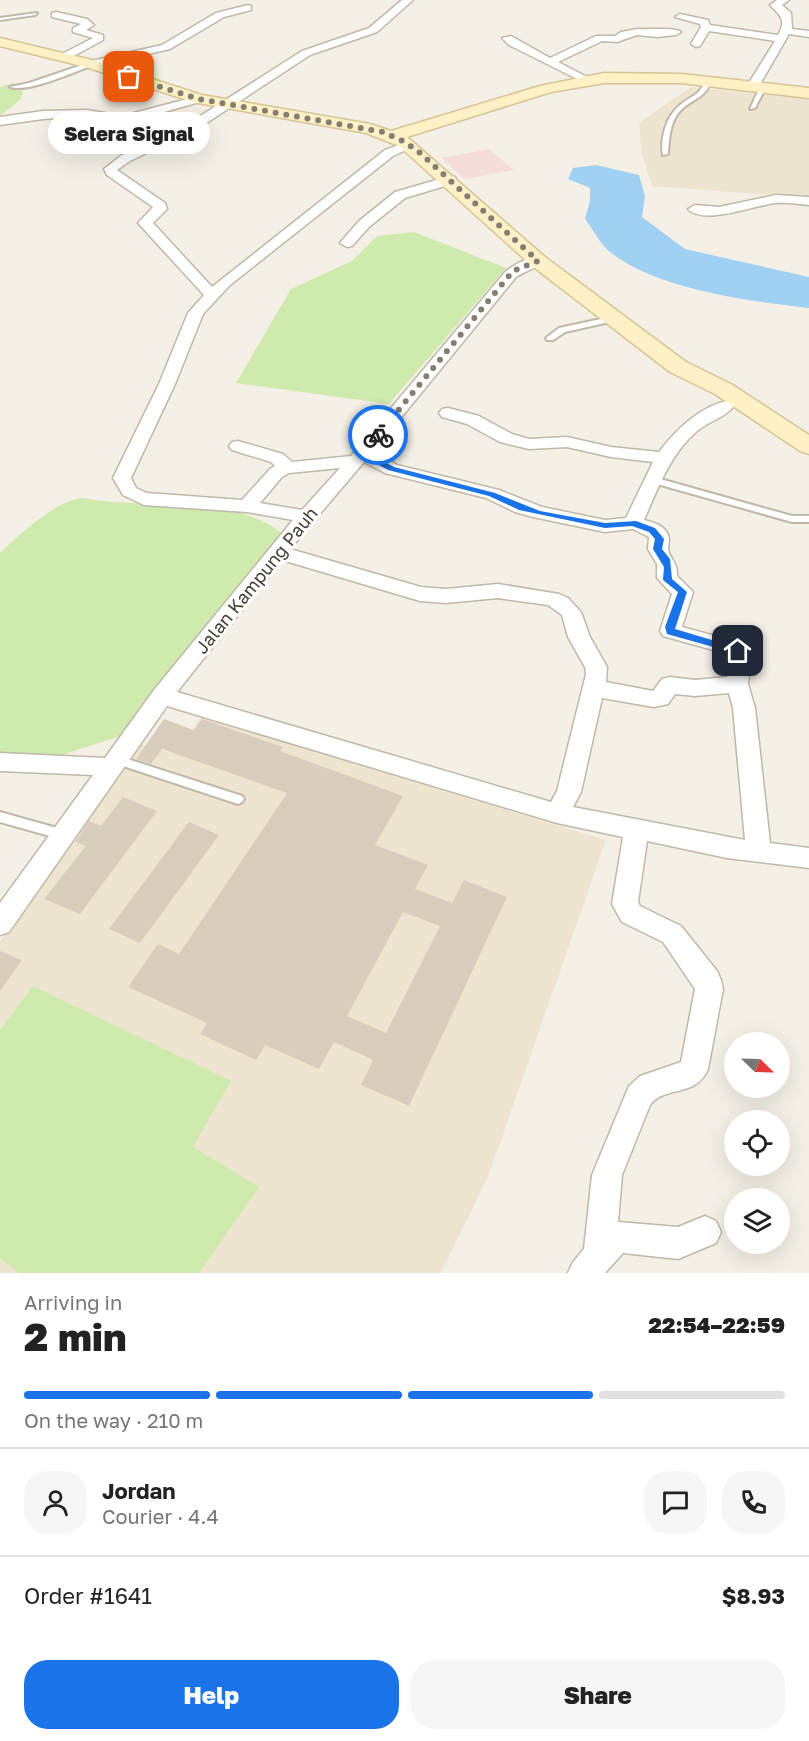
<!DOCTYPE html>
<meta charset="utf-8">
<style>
:root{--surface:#fff;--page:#f6f6f6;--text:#222;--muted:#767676;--line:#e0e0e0;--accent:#1a73e8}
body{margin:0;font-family:"Golos Text",sans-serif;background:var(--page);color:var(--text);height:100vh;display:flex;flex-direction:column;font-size:22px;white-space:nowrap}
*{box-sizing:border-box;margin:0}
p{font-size:20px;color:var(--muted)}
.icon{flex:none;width:33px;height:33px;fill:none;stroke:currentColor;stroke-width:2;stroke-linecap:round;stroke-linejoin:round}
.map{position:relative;height:1273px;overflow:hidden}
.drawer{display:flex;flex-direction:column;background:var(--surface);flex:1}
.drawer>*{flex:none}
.needle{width:39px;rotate:113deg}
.buttons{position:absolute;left:724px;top:1032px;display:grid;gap:12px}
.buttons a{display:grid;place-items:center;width:66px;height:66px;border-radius:50%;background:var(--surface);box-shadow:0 6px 24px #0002;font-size:30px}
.pin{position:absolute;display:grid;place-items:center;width:51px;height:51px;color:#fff;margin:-26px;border-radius:12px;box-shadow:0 3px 9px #0006}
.courier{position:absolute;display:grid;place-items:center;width:60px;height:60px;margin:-30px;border:4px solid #1a73e8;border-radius:50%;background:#fff;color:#222;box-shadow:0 2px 8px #0007}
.bubble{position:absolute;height:42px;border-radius:21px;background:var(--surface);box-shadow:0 6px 24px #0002;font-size:20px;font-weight:800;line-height:42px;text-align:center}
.summary em{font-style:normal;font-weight:800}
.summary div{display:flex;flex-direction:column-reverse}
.summary{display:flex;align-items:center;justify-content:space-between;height:102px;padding:0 24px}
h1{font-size:39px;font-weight:800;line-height:45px}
.bar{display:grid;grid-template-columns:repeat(4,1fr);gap:9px 6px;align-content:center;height:72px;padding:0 24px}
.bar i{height:8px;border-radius:4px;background:var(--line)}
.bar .active{background:var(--accent)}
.bar p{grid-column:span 4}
.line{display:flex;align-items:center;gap:15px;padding:0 24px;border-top:2px solid var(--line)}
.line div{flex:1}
.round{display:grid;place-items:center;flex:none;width:63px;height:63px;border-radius:24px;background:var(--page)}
.cta{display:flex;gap:12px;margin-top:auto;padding:12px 24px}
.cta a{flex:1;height:69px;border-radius:24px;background:var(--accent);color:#fff;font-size:24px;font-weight:800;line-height:69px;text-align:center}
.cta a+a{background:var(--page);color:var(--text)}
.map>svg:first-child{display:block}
</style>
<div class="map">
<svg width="809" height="1273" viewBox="0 0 809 1273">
<rect width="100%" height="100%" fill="#f4f0e6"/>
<g fill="#eee5d0">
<polygon points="691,87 809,99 809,198 652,186 642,154 639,123"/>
<polygon points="201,717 606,840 488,1177 441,1273 0,1273 0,941 142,744 175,754"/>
</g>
<polygon fill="#f5ddd9" points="489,149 514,170 465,179 441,158"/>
<g fill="#cfeaad">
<polygon points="13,83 23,92 20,100 0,116 0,87"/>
<polygon points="414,232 506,268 389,404 236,383 291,289 352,261 377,236"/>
<path d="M83,498C149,511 227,491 283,534L124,735L58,756L5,753L0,752V553C19,535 56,500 83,498Z"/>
<polygon points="33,986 231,1081 193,1147 259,1187 199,1273 19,1273 0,1258 0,1030"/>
</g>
<path fill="#a0d1f3" d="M596,165L639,175L645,196L642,217L685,249L809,277V308C750,301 658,290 610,252C600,244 593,229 585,219L590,201V188L568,179L573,168Z"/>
<g fill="#d9cebe" fill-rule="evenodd">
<path d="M164,719L194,730L202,719L205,720L283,747L280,751L403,796L375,845L428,865L415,889L452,903L464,880L507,897L409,1106L361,1085L373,1060L334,1042L319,1069L265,1045L256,1060L200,1034L207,1023L128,987L158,944L179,954L287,793L162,749L151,764L136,759ZM403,912L440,926L386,1033L347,1016Z"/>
<polygon points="123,797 157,811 80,914 44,899 86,846 75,842 89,821 101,826"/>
<polygon points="189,822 219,835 140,943 109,929"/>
<polygon points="0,951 22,960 0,991"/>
</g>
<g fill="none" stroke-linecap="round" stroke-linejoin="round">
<defs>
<g id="lane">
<polygon points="37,13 35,15 0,20 0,18"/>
<path d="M91,62L93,65C74,72 28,93 10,87L29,83Z"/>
<path d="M706,80L711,81C704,99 696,97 683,108C670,119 669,138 668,154L663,155C660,139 666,117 679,106C692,94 697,99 706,80Z"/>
<polygon points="763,85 766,87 755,108 750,109 760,87"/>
<polygon points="615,316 618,316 618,320 565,332 553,340 547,340 546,338 559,328"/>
<polygon points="653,477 792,516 809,516 809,522 792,522 650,482 648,480 650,478"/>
<polygon points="118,756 242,796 244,799 242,802 238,804 114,763 112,760 114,757"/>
<polygon points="0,812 64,830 68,831 70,835 68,839 64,840 0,822"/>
</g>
<g id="street">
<path d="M402,0H413L377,32L310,55L202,126L130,161L117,170L165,203L167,209L153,223L212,287L385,150L410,141L416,145L393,156L230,285L203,314L175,384L131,478L136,488L147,493L242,500L270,469L275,466L271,462L232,450L229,446L232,442L238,441L283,454L292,462L351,456L506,271C516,264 530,255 543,258L545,261C539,267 525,271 516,277L373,452L397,465L499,490L542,507L605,520L626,518L653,462L611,457L567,447L529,449L500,442L467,424L442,417L439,413L442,409L448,408L479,416L512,434L529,439L567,437L611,447L659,452C676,430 698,408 726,401L734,406C726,417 707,422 696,432C670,455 658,488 644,520C654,522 668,527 669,539C669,540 668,548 668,549C670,560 678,562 677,576L693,592L682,627L738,642L751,653L748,684L755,708L770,843L809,848V868L727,858L647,841L638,902L640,906L681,926L717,971L721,980L723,989L708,1069C696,1098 665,1085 650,1105L622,1175L618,1222L678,1227L705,1216L716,1221L721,1232L716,1243L678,1259L623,1253L605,1273H568L573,1262L584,1249L592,1175L629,1086L640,1076L681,1062L695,989L663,942L622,922L612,904L623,837L557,823L167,706L9,932L0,935V903L93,775L0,771V753L105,758L154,690L293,520L247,512L144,505L123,495L113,478L159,384L188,313L204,295L138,223L153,207L107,175L104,169L122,155L194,120L302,51L369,28ZM364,462L385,473L486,498L515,512L533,517L605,532L633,529L649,537L648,549L657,564V578L672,594L660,631L663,636L724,653L729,656L727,677L695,680L670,677L662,679L653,691L606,682L607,667L590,637L581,612L568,598L559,594L498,584L446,589L421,587L290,549ZM340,468L302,510L260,503L282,477L289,473ZM282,560L420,601L446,603L498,598L548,605L562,615L568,637L585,667L586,674L557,791L551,802L177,692ZM729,693L733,708L745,840L573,807L581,792L602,698L654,707L668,704L675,694L695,696Z"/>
<path d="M777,0H789L782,5L791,13L792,29L809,31V37L789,34L759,86L753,89L747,86L775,41L709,31L700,46L696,47L691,44L701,27L700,24L675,17L680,14L708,20L710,25L778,35C787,20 780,15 770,5Z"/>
<polygon points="248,5 251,6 251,10 224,17 170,49 91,67 86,64 87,62 162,45 216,13"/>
<polygon points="56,12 87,19 94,25 86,30 103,35 103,40 68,59 60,59 60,55 93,38 73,32 73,28 81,24 52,17 52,13"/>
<path d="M637,29C648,30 675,27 681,32L676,35L657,37L637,35L617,42L602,41L558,62L589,78V82L585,83L509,45L502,38L511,36L550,58L596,36H615L621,32Z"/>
<polygon points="199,96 203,97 203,101 122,124 87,116 43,119 0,125 0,117 43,111 87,110 122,116"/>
<polygon points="450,176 455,177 456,180 455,183 405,198 369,227 352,246 347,247 340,243 359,221 395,192"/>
<path d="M776,195L809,197V205C798,204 786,202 776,203C754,205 705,226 688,209L695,205L719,207Z"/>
</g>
<polygon id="secondary" points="0,38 96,61 202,95 370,124 391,131 540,86 604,73 681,74 809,88 809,98 681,83 604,83 551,92 407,137 545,257 686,362 731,384 809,435 809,454 800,451 715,394 670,372 531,265 399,146 366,133 193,102 86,67 0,46"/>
</defs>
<use href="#lane" stroke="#c0b8a8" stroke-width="4"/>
<use href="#street" stroke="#c0b8a8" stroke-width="3"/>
<use href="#secondary" stroke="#d6c494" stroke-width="3"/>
<use href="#lane" fill="#fff" fill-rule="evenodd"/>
<use href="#street" fill="#fff" fill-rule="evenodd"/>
<use href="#secondary" fill="#fff1c5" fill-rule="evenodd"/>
</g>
<polygon fill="#1a73e8" points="378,433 382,435 367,453 394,467 495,493 540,511 605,523 636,521 655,528 664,539 662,549 670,559 672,579 687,592 675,629 742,649 742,653 738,654 667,634 665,627 678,592 663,580 664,567 653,549 655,539 649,532 632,526 605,528 519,510 489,496 388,470 358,454"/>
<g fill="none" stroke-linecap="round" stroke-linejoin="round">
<polyline stroke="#847e73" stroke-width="6" stroke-dasharray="0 10.8" points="129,77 199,99 383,132 405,142 419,152 538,261 513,271 378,435"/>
</g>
<g text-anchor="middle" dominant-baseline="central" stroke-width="6" stroke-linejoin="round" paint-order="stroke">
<g font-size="18" fill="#474035" stroke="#fff">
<text transform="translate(256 580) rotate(-51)">Jalan Kampung Pauh</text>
</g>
</g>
</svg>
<div class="buttons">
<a><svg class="needle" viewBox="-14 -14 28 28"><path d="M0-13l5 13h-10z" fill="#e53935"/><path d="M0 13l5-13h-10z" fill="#767676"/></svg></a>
<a><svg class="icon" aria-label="locate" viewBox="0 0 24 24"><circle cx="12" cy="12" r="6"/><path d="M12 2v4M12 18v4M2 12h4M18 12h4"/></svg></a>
<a><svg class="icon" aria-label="layers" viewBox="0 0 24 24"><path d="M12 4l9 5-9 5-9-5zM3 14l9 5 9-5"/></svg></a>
</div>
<div class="pin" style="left:129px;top:77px;background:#ea580c"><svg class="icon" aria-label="bag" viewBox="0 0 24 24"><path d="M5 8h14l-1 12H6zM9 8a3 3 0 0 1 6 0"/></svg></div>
<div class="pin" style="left:738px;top:651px;background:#1f2937"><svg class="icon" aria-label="home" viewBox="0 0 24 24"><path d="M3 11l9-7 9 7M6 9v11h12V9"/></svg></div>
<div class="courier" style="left:378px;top:435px"><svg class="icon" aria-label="bike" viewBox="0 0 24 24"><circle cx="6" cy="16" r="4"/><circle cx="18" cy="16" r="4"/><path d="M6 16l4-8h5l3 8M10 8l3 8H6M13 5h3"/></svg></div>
<div class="bubble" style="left:48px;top:112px;width:162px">Selera Signal</div>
</div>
<section class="drawer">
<div class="summary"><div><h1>2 min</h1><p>Arriving in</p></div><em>22:54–22:59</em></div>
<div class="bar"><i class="active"></i><i class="active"></i><i class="active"></i><i></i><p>On the way · 210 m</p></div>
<div class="line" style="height:108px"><a class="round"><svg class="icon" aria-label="person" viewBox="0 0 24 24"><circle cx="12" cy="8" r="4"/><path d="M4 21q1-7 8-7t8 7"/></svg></a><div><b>Jordan</b><p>Courier · 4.4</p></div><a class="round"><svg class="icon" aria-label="chat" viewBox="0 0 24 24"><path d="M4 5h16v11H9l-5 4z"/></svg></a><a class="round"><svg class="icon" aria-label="phone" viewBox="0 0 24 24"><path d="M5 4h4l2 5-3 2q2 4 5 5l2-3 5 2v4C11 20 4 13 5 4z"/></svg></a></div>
<div class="line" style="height:78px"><div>Order #1641</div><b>$8.93</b></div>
<div class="cta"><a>Help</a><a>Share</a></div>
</section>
